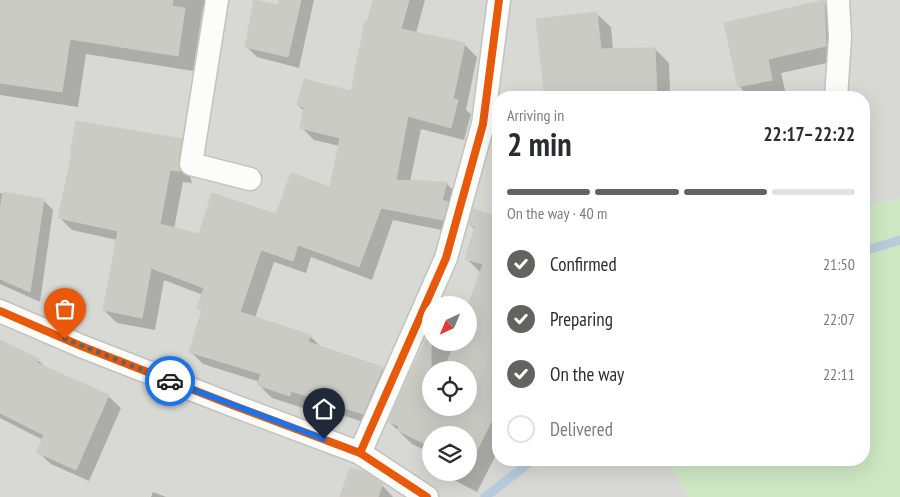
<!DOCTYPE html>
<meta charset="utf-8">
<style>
:root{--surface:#fff;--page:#f2f2f3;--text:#2b2b33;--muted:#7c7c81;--line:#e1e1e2;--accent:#626260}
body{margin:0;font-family:"PT Sans Narrow",sans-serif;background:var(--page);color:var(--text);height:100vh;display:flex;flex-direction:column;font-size:19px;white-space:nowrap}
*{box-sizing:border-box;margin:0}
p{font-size:16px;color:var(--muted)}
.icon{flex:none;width:28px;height:28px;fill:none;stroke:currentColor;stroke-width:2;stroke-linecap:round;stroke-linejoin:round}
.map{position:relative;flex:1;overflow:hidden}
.drawer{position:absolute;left:492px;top:91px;width:378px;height:375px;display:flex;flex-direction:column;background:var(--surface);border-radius:20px;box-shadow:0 5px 20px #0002}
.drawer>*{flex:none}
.needle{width:32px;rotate:224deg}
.buttons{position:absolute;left:422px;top:296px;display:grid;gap:10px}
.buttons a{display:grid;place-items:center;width:55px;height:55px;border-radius:50%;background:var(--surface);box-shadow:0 5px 20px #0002;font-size:25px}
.pin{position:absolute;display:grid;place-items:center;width:42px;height:42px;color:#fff;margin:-51px -21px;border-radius:50% 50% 50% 0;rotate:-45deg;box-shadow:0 0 5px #0007}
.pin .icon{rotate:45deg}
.courier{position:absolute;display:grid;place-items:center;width:50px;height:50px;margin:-25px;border:4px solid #1a73e8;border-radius:50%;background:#fff;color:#222;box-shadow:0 1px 6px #0007}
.summary em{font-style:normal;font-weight:600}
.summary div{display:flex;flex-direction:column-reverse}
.summary{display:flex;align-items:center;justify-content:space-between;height:85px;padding:0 15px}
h1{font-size:32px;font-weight:600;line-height:38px}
.bar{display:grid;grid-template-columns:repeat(4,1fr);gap:8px 5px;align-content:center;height:60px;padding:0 15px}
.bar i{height:6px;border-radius:4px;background:var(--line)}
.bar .active{background:var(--accent)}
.bar p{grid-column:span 4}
ol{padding:0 15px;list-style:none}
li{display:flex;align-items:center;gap:15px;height:55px}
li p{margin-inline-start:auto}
li .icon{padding:5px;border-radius:50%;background:var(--accent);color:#fff;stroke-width:4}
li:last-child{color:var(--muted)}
li i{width:28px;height:28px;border:2px solid var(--line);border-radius:50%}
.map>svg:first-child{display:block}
</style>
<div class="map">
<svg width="900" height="497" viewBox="0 0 900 497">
<rect width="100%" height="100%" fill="#e9e9e3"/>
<path fill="#d8d8d4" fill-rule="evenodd" d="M0,0H900V198L864,208V98H499V460H667L689,497H0ZM431,305H469V342H431ZM431,370H469V408H431ZM431,435H469V472H431Z"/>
<polygon fill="#cde7c2" points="900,198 900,497 689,497 667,460 864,460 864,208"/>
<g fill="#0003" fill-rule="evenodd">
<polygon points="0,0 219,0 218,8 203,6 193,71 86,54 78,107 0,95"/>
<polygon points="281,0 314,0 299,68 257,57 246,46 279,7"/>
<polygon points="374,0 425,0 416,33 464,44 477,57 466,110 471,114 464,140 421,129 410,182 446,183 459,196 456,233 393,220 372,280 311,257 306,273 274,262 255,318 310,336 322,348 383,369 396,381 376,426 304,403 303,408 272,398 259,385 260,382 203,364 190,351 202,312 199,308 203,295 164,280 155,330 117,323 104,310 117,240 72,230 59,217 73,154 72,153 181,140 194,153 190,176 192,183 183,182 174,229 200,236 277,216 330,189 340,146 314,140 301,127 305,112 298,105 352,93"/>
<polygon points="823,2 837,16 840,60 781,73 786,94 767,98 750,98 739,86"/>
<polygon points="596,13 611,27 613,50 655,49 669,63 670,92 679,98 546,98"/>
<polygon points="0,193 43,200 53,210 40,302 0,284"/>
<path d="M499,218V449L477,492L450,478L445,472H469V435H431V453L412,444L389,422L424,361L433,342H443L454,348L469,342V307L481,273L466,258L475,230L470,225ZM431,370H469V408H431Z"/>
<polygon points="0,341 38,360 46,368 108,396 121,408 89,481 51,464 38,452 43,440 0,418"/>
<polygon points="382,485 393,497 341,497"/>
<polygon points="153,492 166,497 151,497"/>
</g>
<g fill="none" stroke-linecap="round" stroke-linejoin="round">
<g stroke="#b7cbdb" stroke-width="9">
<polyline points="864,251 900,240"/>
<polyline points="485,497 533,460"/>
</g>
</g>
<g fill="#cbcbc6" stroke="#cccbc5">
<polygon points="0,0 173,0 172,6 185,8 178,56 70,39 62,92 0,83"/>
<polygon points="254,0 278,5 279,0 301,0 288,57 245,47"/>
<polygon points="373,0 409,0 401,29 465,43 453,99 458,100 451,128 408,116 396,180 447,182 442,200 448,202 443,220 381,208 359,267 298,245 293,261 261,250 240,312 311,335 308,342 383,367 363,414 291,391 290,396 257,385 261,374 189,352 202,310 197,308 204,288 151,268 142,318 103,310 118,231 58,218 72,153 70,153 76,121 182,139 178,162 180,171 170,170 160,224 199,234 212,193 276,214 291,173 330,187 340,138 300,128 304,107 297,105 304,79 351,91 365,21 367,22"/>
<polygon points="824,0 826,46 768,59 772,80 738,87 724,23"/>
<polygon points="597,12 601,49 655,48 657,98 545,98 536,19"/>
<polygon points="3,192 44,199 30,292 0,279 0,210"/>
<polygon points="473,209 499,217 499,406 469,466 469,435 431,435 431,447 397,430 399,426 388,422 408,376 431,331 431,408 469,408 469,370 444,370 455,342 469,342 468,305 483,264 465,259 475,227 469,225"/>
<polygon points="0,340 39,359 37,363 109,395 76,470 36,452 44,435 0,413"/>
<polygon points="350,468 366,472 383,484 378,497 340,497"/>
</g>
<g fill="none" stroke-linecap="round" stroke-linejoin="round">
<defs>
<g id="street">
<polyline points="217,0 191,164 250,179"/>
<polyline points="836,98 840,37 838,0"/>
<polyline points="0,311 81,346 232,405 360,453 427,497"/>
<polyline points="360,453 446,258 483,124 499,0"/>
</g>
</defs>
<use href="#street" stroke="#c1c1bf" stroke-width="25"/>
<use href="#street" stroke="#fcfcfb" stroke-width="22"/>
<defs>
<g id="cycleway">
<polyline points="0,311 81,346 232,405 360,453 427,497"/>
<polyline points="360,453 446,258 483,124 499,0"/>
</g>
</defs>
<use href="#cycleway" stroke="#fff" stroke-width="11"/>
<use href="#cycleway" stroke="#e8590c" stroke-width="8"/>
</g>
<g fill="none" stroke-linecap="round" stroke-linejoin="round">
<polyline stroke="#626260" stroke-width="5" stroke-dasharray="0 9" points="65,339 170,381"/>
<polyline stroke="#1a73e8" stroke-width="6" points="170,381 324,439"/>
</g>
</svg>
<div class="buttons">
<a><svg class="needle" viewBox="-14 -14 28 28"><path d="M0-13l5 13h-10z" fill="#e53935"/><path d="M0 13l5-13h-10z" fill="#7c7c81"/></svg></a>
<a><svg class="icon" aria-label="locate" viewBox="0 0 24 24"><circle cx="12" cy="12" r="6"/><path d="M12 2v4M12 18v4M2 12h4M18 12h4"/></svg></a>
<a><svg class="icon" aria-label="layers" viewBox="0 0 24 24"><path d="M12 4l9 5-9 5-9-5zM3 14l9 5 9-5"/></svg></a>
</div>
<div class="pin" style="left:65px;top:339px;background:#ea580c"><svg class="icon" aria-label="bag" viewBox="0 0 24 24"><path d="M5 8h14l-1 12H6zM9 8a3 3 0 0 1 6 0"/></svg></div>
<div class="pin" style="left:324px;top:439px;background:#1f2937"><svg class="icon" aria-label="home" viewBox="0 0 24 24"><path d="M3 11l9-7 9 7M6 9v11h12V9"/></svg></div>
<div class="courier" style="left:170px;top:381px"><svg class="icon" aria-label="car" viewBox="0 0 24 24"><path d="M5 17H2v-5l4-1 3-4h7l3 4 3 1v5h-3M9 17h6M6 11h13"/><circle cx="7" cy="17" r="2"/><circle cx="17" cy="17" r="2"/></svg></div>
<section class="drawer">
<div class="summary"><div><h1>2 min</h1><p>Arriving in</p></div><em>22:17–22:22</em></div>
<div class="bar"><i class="active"></i><i class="active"></i><i class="active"></i><i></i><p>On the way · 40 m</p></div>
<ol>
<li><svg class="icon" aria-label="check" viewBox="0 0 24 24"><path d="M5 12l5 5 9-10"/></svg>Confirmed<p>21:50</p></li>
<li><svg class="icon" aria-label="check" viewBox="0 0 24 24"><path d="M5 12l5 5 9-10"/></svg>Preparing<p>22:07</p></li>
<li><svg class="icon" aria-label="check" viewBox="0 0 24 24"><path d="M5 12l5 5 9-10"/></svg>On the way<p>22:11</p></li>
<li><i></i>Delivered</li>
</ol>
</section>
</div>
